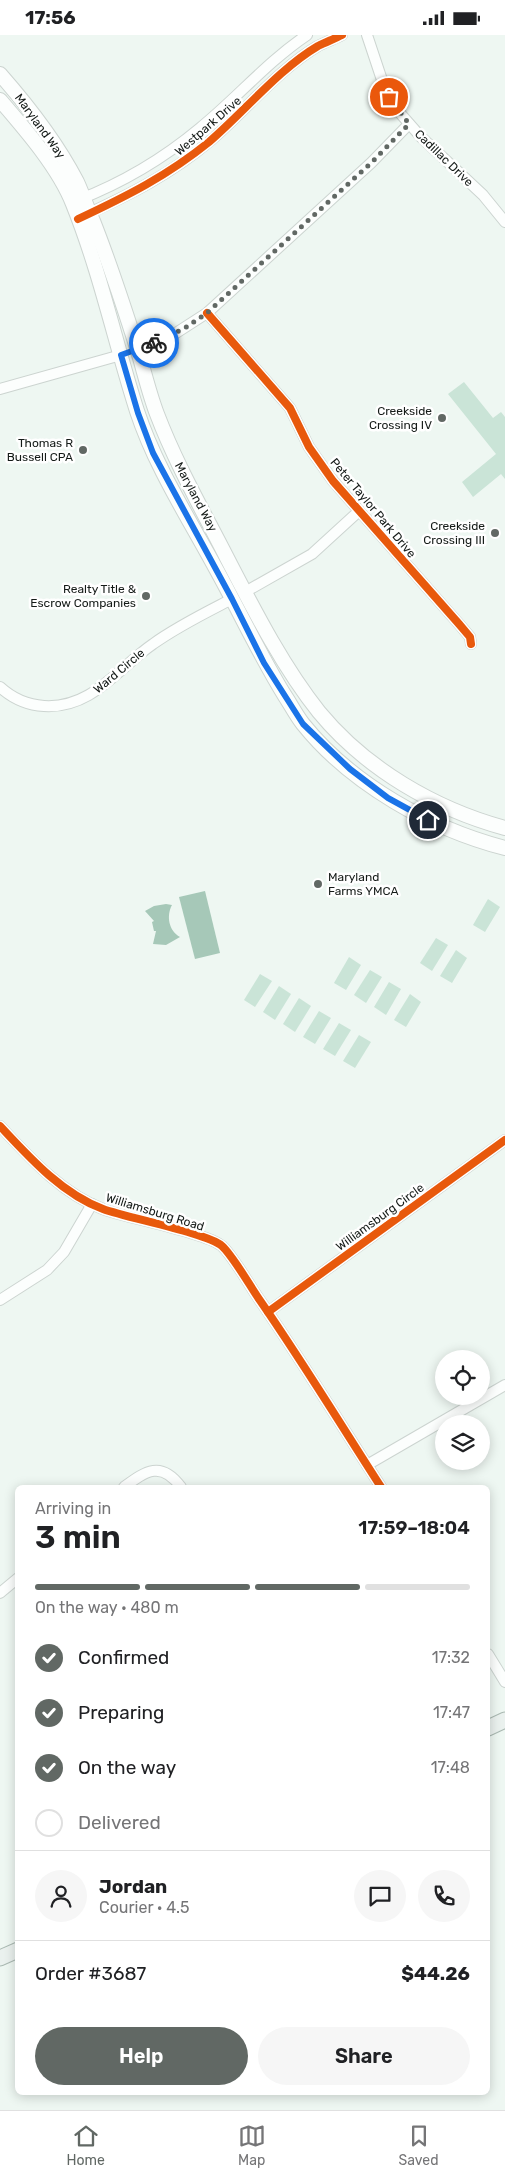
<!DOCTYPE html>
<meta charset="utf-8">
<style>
:root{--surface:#fff;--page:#f6f6f6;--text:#202124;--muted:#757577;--line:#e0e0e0;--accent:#616864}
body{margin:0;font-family:Rubik,sans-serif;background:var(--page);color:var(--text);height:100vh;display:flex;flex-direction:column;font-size:19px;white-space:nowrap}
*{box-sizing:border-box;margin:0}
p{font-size:16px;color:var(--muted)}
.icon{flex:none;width:28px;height:28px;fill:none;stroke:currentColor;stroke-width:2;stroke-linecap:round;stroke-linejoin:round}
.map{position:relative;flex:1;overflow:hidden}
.details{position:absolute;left:15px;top:1450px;width:475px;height:610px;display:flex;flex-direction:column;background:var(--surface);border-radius:8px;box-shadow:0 2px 12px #0003}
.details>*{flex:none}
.controls{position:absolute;left:435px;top:1315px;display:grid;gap:10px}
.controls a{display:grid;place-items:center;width:55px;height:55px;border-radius:50%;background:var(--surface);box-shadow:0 2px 12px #0003;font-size:25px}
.pin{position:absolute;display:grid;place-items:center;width:42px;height:42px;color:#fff;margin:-21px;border:2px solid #fff;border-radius:50%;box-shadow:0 1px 5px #0007}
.courier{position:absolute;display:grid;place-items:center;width:50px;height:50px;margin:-25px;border:4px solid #1a73e8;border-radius:50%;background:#fff;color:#222;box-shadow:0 1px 6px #0007}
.summary em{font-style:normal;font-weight:600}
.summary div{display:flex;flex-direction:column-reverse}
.summary{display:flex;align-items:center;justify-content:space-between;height:85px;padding:0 20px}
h1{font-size:32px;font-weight:600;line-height:38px}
.bar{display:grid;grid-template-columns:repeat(4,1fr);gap:8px 5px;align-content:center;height:60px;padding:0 20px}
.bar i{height:6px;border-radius:4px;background:var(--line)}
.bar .current{background:var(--accent)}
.bar p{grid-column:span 4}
.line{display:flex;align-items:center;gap:12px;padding:0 20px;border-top:1px solid var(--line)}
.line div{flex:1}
.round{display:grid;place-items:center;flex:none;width:52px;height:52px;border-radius:26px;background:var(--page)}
ol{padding:0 20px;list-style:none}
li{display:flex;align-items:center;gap:15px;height:55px}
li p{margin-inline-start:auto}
li .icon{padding:5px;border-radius:50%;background:var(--accent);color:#fff;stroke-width:4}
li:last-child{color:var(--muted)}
li i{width:28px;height:28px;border:2px solid var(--line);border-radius:50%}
.action{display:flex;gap:10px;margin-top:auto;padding:10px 20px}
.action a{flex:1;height:58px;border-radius:30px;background:var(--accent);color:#fff;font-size:20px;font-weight:600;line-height:58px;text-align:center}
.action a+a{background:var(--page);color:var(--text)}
.status{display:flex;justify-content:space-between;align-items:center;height:35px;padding:0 25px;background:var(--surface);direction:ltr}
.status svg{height:14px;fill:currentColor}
.tab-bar{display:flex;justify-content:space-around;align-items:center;height:70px;border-top:1px solid var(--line);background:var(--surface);font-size:14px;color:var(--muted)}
.tab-bar a{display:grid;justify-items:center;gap:2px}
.tab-bar .current{color:var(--accent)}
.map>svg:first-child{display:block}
</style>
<div class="status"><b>17:56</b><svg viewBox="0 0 49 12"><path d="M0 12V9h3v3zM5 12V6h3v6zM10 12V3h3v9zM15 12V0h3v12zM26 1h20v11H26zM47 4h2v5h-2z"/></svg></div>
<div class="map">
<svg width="505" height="2075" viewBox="0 0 505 2075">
<rect width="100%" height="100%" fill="#eef7f2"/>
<g fill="#cae4d7">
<polygon points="464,347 493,383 501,377 505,382 505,444 501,439 473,462 462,447 496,419 448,359"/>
<polygon points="488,864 500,872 485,897 473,890"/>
<polygon points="436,903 448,910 432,936 420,928"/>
<polygon points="456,915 467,923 452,948 440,941"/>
<polygon points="349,922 361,930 346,955 334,948"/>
<polygon points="370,935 382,942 366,968 354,960"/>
<polygon points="260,939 272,946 255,972 244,965"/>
<polygon points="389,947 401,954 386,980 374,972"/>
<polygon points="279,951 291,959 275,985 263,977"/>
<polygon points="410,959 421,967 406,992 394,985"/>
<polygon points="299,963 311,971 295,997 283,989"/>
<polygon points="319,976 331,983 315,1009 303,1002"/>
<polygon points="339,988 351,995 335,1021 323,1014"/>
<polygon points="359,1000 371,1007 355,1033 343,1026"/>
</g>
<g fill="#a6c8b8">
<polygon points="205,856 220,918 195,924 179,862"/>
<path d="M166,869L172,870C166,881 169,896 180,902L166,910L153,909L156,896H154L152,887L154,886L145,876L154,871Z"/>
</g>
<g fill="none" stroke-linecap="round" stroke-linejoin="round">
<defs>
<g id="street">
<polyline points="367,0 385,54 399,77 421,102 483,160 505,187"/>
<path d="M78,165C122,148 164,123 200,93C237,63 267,27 307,0"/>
<path d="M83,181C129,160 171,139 210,106C244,77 280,33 318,11C326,7 334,4 342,0"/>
<polyline points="207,278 290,373 309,412 333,446 459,589 470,602 471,609"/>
<polyline points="137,314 176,298 207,278 371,128 409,89"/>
<polyline points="0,354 121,320"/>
<polyline points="245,557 312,519 359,476"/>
<path d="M0,652C12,663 28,670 44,671C92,674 118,633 153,609C178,591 205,578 232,564"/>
<path d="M0,1091C29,1122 62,1159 103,1174C127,1183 207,1198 222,1211C233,1221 250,1251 259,1264C302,1326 341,1390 381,1452"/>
<polyline points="0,1265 47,1235 64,1217 92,1169"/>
<polyline points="268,1277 505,1105"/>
<polyline points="367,1430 505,1350"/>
<path d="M124,1452C146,1436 161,1425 181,1452"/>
<polyline points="0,1558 18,1543"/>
<polyline points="488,1619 505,1647"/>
</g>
<g id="secondary">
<path d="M0,39C29,72 57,108 77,147C83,160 87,173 93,186C110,229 124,272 138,316C144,336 149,358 157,379C176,429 203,476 227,523C254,575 283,632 319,677C366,734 435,774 505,793"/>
<path d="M0,65C25,94 59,133 73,169C100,236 115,307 137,376C155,431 188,482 215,532C239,575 259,619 285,661C291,670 296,680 303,689C351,749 431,794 505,813"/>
</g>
<g id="primary">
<polyline points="488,1693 505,1685"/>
<polyline points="0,1923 18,1915"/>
</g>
</defs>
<use href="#street" stroke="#ccd4d0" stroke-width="12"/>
<use href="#secondary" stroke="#ccd4d0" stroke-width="16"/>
<use href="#primary" stroke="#aab9b2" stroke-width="17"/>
<use href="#street" stroke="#fcfefd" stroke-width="10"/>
<use href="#secondary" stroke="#fcfefd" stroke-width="14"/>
<use href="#primary" stroke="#eaf1ee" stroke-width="15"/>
<defs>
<g id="cycleway">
<path d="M78,184C127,161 167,141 209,107C244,77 279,34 318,11C326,7 334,4 342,0"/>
<polyline points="207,278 290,373 309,412 333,446 459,589 470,602 471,609"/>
<path d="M0,1091C29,1122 62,1159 103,1174C127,1183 207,1198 222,1211C233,1221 250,1251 259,1264C302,1326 341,1390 381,1452"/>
<polyline points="268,1277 505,1105"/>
</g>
</defs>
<use href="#cycleway" stroke="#fff" stroke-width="11"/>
<use href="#cycleway" stroke="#e8590c" stroke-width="8"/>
</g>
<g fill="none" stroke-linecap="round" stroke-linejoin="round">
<polyline stroke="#616864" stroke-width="5" stroke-dasharray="0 9" points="154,308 185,293 207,278 371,128 409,89 389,62"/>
<polyline stroke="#1a73e8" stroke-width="6" points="154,308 121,320 138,378 153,418 232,564 264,628 303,689 350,734 388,763 428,785"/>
</g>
<g fill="#616864" stroke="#fff" stroke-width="2">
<circle cx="442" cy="383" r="5"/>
<circle cx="83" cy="415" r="5"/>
<circle cx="495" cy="498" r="5"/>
<circle cx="146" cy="561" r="5"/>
<circle cx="318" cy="849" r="5"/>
</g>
<g text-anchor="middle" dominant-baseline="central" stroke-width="5" stroke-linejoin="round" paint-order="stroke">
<g font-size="12" fill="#151b18" stroke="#fff">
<text transform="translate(40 91) rotate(54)">Maryland Way</text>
<text transform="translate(208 91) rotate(-41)">Westpark Drive</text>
<text transform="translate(444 123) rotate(44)">Cadillac Drive</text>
<text transform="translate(196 462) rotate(62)">Maryland Way</text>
<text transform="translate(373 473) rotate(50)">Peter Taylor Park Drive</text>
<text transform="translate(119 636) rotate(-40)">Ward Circle</text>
<text transform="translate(155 1177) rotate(17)">Williamsburg Road</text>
<text transform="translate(380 1182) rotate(-36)">Williamsburg Circle</text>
</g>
<g font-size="12" fill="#151b18" stroke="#fff" text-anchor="end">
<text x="432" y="376">Creekside<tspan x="432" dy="14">Crossing IV</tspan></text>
<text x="73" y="408">Thomas R<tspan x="73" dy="14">Bussell CPA</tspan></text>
<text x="485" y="491">Creekside<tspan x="485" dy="14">Crossing III</tspan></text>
<text x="136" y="554">Realty Title &amp;<tspan x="136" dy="14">Escrow Companies</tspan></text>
<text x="328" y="842" text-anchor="start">Maryland<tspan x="328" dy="14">Farms YMCA</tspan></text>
</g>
</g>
</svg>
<div class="controls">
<a><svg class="icon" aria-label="locate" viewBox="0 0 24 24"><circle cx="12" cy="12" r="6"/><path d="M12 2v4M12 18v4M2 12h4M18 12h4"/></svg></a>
<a><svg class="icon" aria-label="layers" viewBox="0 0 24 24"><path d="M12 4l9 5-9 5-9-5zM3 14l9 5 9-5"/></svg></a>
</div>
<div class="pin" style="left:389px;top:62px;background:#ea580c"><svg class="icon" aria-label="bag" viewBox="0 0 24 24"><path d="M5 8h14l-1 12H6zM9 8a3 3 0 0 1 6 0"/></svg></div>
<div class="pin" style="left:428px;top:785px;background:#1f2937"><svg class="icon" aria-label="home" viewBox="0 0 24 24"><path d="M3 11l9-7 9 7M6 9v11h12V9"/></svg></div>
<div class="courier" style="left:154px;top:308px"><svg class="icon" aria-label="bike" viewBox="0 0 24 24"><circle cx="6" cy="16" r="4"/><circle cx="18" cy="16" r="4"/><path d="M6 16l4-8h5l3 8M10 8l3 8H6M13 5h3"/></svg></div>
<section class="details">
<div class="summary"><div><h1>3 min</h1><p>Arriving in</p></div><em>17:59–18:04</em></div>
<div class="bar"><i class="current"></i><i class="current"></i><i class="current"></i><i></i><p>On the way · 480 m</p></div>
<ol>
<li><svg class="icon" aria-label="check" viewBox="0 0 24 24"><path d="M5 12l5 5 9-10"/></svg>Confirmed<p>17:32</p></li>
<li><svg class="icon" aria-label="check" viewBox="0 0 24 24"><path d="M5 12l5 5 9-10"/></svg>Preparing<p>17:47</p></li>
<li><svg class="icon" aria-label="check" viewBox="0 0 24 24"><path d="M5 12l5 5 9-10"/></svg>On the way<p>17:48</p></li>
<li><i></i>Delivered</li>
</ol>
<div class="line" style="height:90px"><a class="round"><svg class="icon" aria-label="person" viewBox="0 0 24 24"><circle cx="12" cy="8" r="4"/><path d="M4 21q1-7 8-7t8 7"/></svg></a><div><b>Jordan</b><p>Courier · 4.5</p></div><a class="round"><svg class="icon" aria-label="chat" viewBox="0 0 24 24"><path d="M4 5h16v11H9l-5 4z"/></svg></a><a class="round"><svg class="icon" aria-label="phone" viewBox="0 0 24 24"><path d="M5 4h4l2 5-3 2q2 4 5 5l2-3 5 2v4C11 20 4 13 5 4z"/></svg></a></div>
<div class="line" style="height:65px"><div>Order #3687</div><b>$44.26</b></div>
<div class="action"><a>Help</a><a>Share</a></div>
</section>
</div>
<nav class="tab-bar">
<a class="current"><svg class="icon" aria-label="home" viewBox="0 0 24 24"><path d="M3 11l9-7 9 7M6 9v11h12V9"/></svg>Home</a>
<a><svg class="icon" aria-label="map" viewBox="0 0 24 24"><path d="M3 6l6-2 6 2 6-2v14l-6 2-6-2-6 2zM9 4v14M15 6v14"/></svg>Map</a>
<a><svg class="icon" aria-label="saved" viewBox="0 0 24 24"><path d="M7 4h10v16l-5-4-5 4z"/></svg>Saved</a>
</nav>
